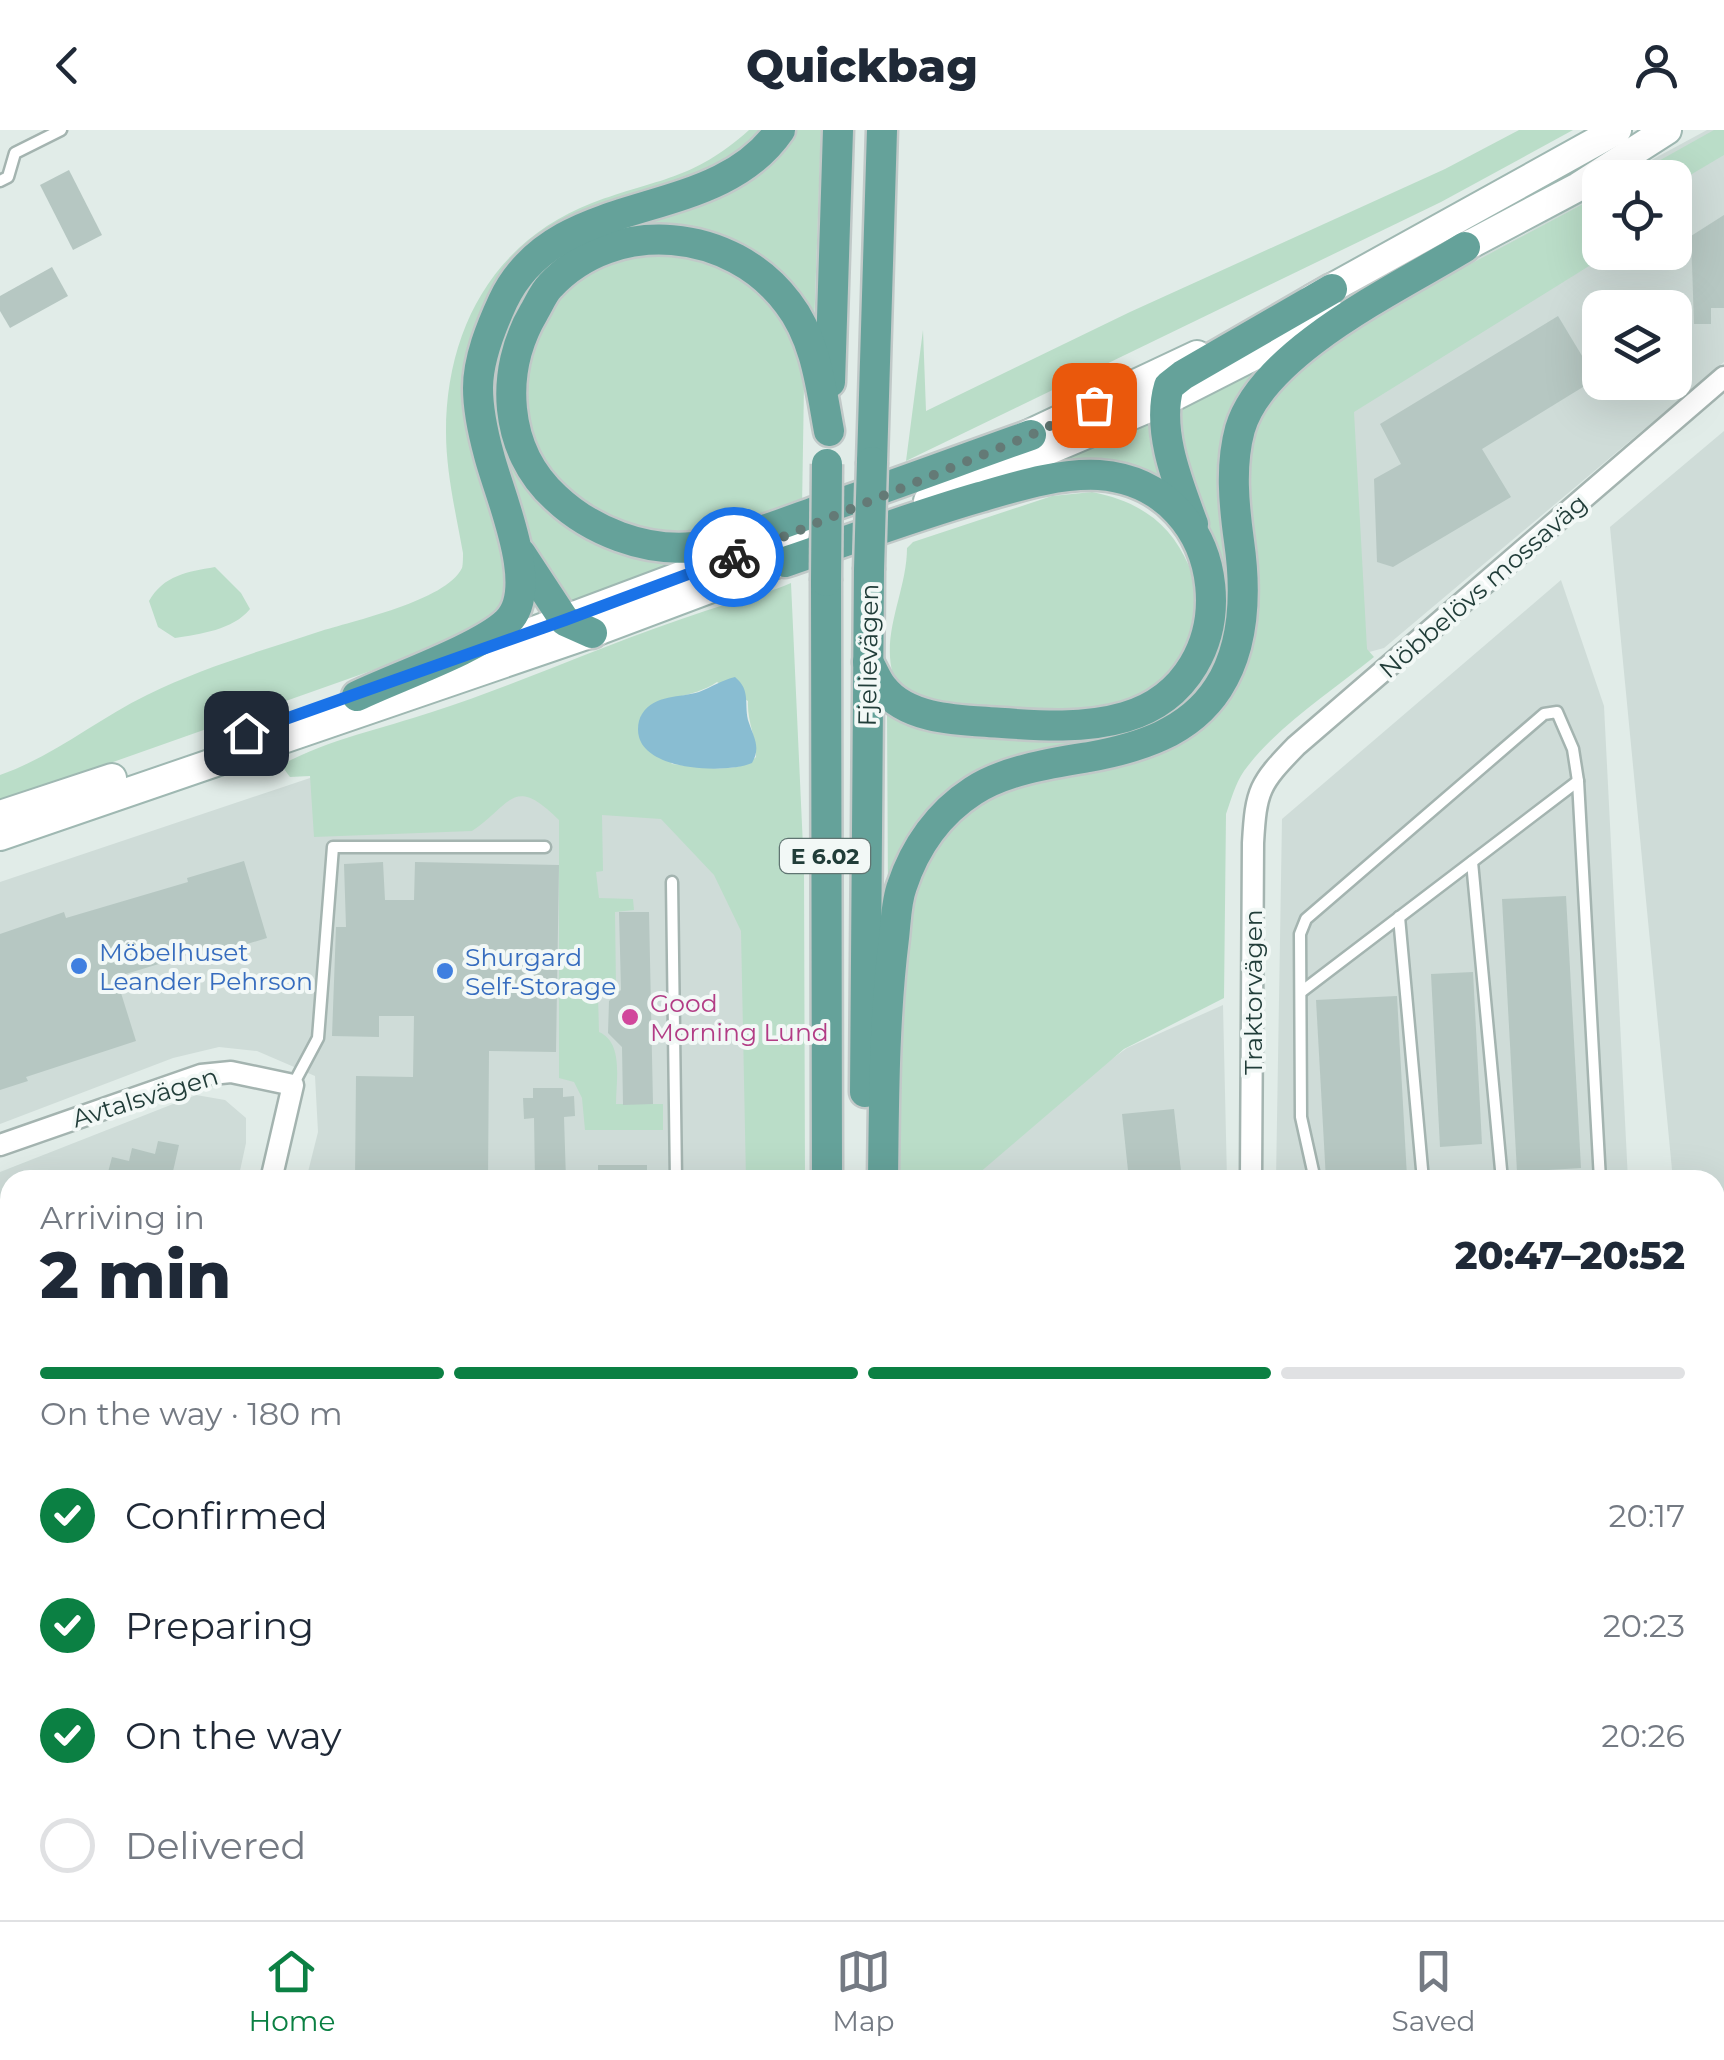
<!DOCTYPE html>
<meta charset="utf-8">
<style>
:root{--surface:#fff;--page:#f2f2f3;--text:#1f2937;--muted:#747a83;--line:#e0e1e3;--accent:#0b8043}
body{margin:0;font-family:Montserrat,sans-serif;background:var(--page);color:var(--text);height:100vh;display:flex;flex-direction:column;font-size:38px;white-space:nowrap}
*{box-sizing:border-box;margin:0}
p{font-size:32px;color:var(--muted)}
.icon{flex:none;width:55px;height:55px;fill:none;stroke:currentColor;stroke-width:2;stroke-linecap:round;stroke-linejoin:round}
.map{position:relative;flex:1;overflow:hidden}
.sheet{position:absolute;left:0px;top:1040px;width:1725px;height:750px;display:flex;flex-direction:column;background:var(--surface);border-radius:30px 30px 0 0;box-shadow:0 10px 40px #0002}
.sheet>*{flex:none}
.buttons{position:absolute;left:1582px;top:30px;display:grid;gap:20px}
.buttons a{display:grid;place-items:center;width:110px;height:110px;border-radius:20px;background:var(--surface);box-shadow:0 10px 40px #0002;font-size:50px}
.pin{position:absolute;display:grid;place-items:center;width:85px;height:85px;color:#fff;margin:-42px;border-radius:20px;box-shadow:0 5px 15px #0006}
.courier{position:absolute;display:grid;place-items:center;width:100px;height:100px;margin:-50px;border:8px solid #1a73e8;border-radius:50%;background:#fff;color:#222;box-shadow:0 2px 12px #0007}
.head em{font-style:normal;font-weight:800}
.head div{display:flex;flex-direction:column-reverse}
.head{display:flex;align-items:center;justify-content:space-between;height:170px;padding:0 40px}
h1{font-size:65px;font-weight:800;line-height:75px}
.bar{display:grid;grid-template-columns:repeat(4,1fr);gap:15px 10px;align-content:center;height:120px;padding:0 40px}
.bar i{height:12px;border-radius:8px;background:var(--line)}
.bar .current{background:var(--accent)}
.bar p{grid-column:span 4}
ol{padding:0 40px;list-style:none}
li{display:flex;align-items:center;gap:30px;height:110px}
li p{margin-inline-start:auto}
li .icon{padding:10px;border-radius:50%;background:var(--accent);color:#fff;stroke-width:4}
li:last-child{color:var(--muted)}
li i{width:55px;height:55px;border:5px solid var(--line);border-radius:50%}
header{display:flex;justify-content:space-between;align-items:center;height:130px;padding:0 40px;background:var(--surface);font-size:45px;font-weight:800}
.dock{display:flex;justify-content:space-around;align-items:center;height:140px;border-top:2px solid var(--line);background:var(--surface);font-size:28px;color:var(--muted)}
.dock a{display:grid;justify-items:center;gap:5px}
.dock .current{color:var(--accent)}
.map>svg:first-child{display:block}
</style>
<header><svg class="icon" aria-label="back" viewBox="0 0 24 24"><path d="M15 5l-7 7 7 7"/></svg>Quickbag<svg class="icon" aria-label="person" viewBox="0 0 24 24"><circle cx="12" cy="8" r="4"/><path d="M4 21q1-7 8-7t8 7"/></svg></header>
<div class="map">
<svg width="1724" height="1790" viewBox="0 0 1724 1790">
<rect width="100%" height="100%" fill="#e1ece8"/>
<g fill="#cfdcd8" fill-rule="evenodd">
<path d="M1707,0H1724V232L1384,518L1347,528L1323,267L1399,169L1523,105L1600,60V122H1675V48L1620,47ZM1600,178H1675V252H1600Z"/>
<polygon points="1724,301 1724,1433 1715,1434 1715,1050 1673,1050 1610,397"/>
<polygon points="1561,450 1604,576 1628,1050 1276,1050 1282,689"/>
<polygon points="598,628 758,748 791,1050 306,1050 318,1002 315,946 257,921 219,917 173,928 0,994 0,752 310,648"/>
<polygon points="1223,875 1227,1050 943,1050 1127,918"/>
<polygon points="196,965 225,970 246,988 246,1013 238,1050 10,1050 10,1769 0,1767 0,1042"/>
<polygon points="1724,1483 1724,1787 1715,1667 1715,1484"/>
<polygon points="133,1780 782,1780 783,1790 131,1790"/>
<polygon points="936,1780 1240,1780 1241,1790 935,1790"/>
<polygon points="1289,1780 1676,1780 1677,1790 1290,1790"/>
</g>
<g fill="#baddc8" fill-rule="evenodd">
<path d="M749,0H766L738,28L537,113L471,296L507,449L506,474L461,509L0,672V645C54,626 96,590 147,565C201,538 261,521 318,502C352,491 446,471 462,438C463,435 463,427 463,423C456,384 446,342 446,302C446,199 494,111 592,73C658,48 692,51 749,0Z"/>
<polygon points="792,0 821,0 814,198 735,113 689,96 645,96 594,110 511,198 539,370 697,424 570,478 542,436 505,346 487,257 512,170 547,131"/>
<polygon points="1519,0 1573,0 1441,72 906,331 923,200 926,281 1130,182 1445,39"/>
<polygon points="1714,0 1724,0 1724,25 1675,54 1675,48 1630,47"/>
<path d="M1600,65V122L1610,123L1354,282L1367,519L1374,527C1331,562 1277,596 1244,641C1235,654 1231,670 1226,684L1224,868L1124,919L971,1050H895L903,804L917,749L943,704L971,677L1019,654L1170,618L1253,505L1258,468L1246,374L1252,301L1268,269L1290,243L1354,196Z"/>
<polygon points="674,118 748,148 786,190 797,216 804,255 802,378 693,404 657,405 596,385 543,336 523,282 524,229 565,158 612,128"/>
<polygon points="1263,234 1247,264 1226,509 1211,546 1193,569 1141,604 1010,632 888,763 887,582 939,599 1172,573 1220,443 1178,303 1180,272"/>
<polygon points="1153,286 1173,362 1046,334"/>
<path d="M1092,362C1138,371 1170,392 1189,436C1213,489 1191,534 1143,563C1135,567 1126,575 1117,577C1078,587 949,584 914,567C905,562 896,555 893,545C881,502 907,461 907,418L913,412L1052,366Z"/>
<path d="M215,437L241,463L250,479C233,500 200,504 175,508L158,497L149,471C164,445 187,442 215,437Z"/>
<path d="M791,453L804,739L805,1050H746L741,801L714,745L661,689L602,685L603,741L596,742L599,768L633,769L634,780L615,782L616,857L602,860L598,865L599,902C624,913 616,950 616,974H663V1000H585L582,968L574,952L559,948V690C513,644 512,674 472,701L314,707L310,646L290,647L281,635C330,609 381,599 432,582C524,552 613,511 705,481C734,471 763,465 791,453ZM717,552L748,571C747,592 756,606 756,627C738,646 696,636 672,634L641,586C663,564 692,569 717,552Z"/>
</g>
<path fill="#89bdd2" d="M735,547C752,561 743,575 749,593C754,608 761,617 752,633C726,644 648,641 639,607C637,600 638,590 642,584C655,564 680,568 699,562C712,557 722,550 735,547Z"/>
<g fill="#b6c7c2">
<polygon points="69,40 102,105 73,120 40,55"/>
<polygon points="1724,85 1724,178 1711,178 1711,194 1694,194 1691,106"/>
<polygon points="52,137 68,166 10,198 0,181 0,166"/>
<polygon points="1558,186 1596,249 1482,319 1511,367 1393,437 1377,432 1374,349 1401,334 1380,294"/>
<polygon points="244,731 267,808 210,825 208,819 116,847 136,911 26,947 28,951 0,960 0,804 64,782 66,788 188,752 187,748"/>
<polygon points="383,732 385,770 414,770 415,732 559,735 556,922 489,921 488,1050 355,1050 356,946 413,947 414,886 379,886 379,907 332,906 336,797 346,797 344,734"/>
<polygon points="1566,766 1581,1038 1517,1042 1502,769"/>
<polygon points="619,782 649,782 653,974 623,975 622,917 608,903 609,871 621,860"/>
<polygon points="1473,842 1482,1014 1440,1017 1431,844"/>
<polygon points="1397,866 1407,1047 1326,1050 1316,870"/>
<polygon points="533,958 563,958 563,967 574,966 575,986 564,987 566,1050 535,1050 534,988 524,989 523,968 533,968"/>
<polygon points="1174,979 1182,1050 1129,1050 1122,984"/>
<polygon points="158,1011 179,1015 171,1050 106,1050 112,1027 129,1031 132,1018 155,1024"/>
<rect x="598" y="1035" width="49" height="15"/>
</g>
<g fill="none" stroke-linecap="round" stroke-linejoin="round">
<defs>
<g id="service">
<polyline points="0,51 8,47 15,23 61,0"/>
<polyline points="1472,732 1502,1050"/>
<polyline points="672,752 676,1050"/>
<polyline points="1399,787 1423,1050"/>
<polyline points="1301,862 1578,651"/>
<polyline points="293,955 318,908 333,717 545,717"/>
<polyline points="1315,1050 1301,987 1300,804 1306,789 1544,584 1557,582 1573,619 1578,651 1600,1050"/>
<polyline points="1715,1088 1724,1086"/>
<polyline points="1715,1132 1724,1132"/>
<polyline points="1715,1458 1724,1457"/>
<polyline points="523,1780 523,1790"/>
<polyline points="168,1790 172,1780"/>
<polyline points="344,1790 346,1780"/>
<polyline points="550,1790 550,1780"/>
</g>
<g id="minor">
<polyline points="0,1015 201,945 231,942 293,955 271,1050"/>
<path d="M1251,1050L1253,713C1256,660 1259,654 1296,616L1724,247"/>
<polyline points="1258,1780 1259,1790"/>
<polyline points="0,1788 9,1790"/>
<polyline points="101,1790 104,1780"/>
</g>
<g id="secondary">
<polyline points="1448,126 1578,57 1667,0"/>
<polyline points="1312,169 1617,0"/>
<polyline points="1010,313 1197,225"/>
<polyline points="928,371 1165,271 1334,185"/>
<polyline points="475,523 795,403"/>
<polyline points="0,685 112,648"/>
<polyline points="0,706 592,503 805,423"/>
</g>
<g id="primary">
<polyline points="830,252 838,0"/>
<path d="M829,301C821,258 816,209 788,173C732,98 615,86 550,156C543,163 539,174 534,182C499,241 503,320 556,368C591,401 645,422 694,417C736,412 778,395 817,381C889,357 960,330 1031,305"/>
<polyline points="872,332 882,0"/>
<path d="M1193,394C1178,353 1156,300 1169,256L1183,245L1332,159"/>
<polyline points="521,424 565,491 592,503"/>
<path d="M785,432C850,410 914,386 980,367C1018,356 1059,343 1099,345C1234,355 1252,550 1125,587C1081,600 1032,595 988,592C954,590 906,588 883,558C877,551 873,540 868,532"/>
<polyline points="826,451 827,1050"/>
<path d="M357,566C394,548 480,518 507,492C542,459 499,365 489,325C483,303 478,280 478,258C478,229 491,197 503,171C557,57 714,97 780,0"/>
<polyline points="865,962 869,440"/>
<path d="M883,1050C884,970 884,888 894,808C896,791 896,772 902,756C915,717 939,683 973,661C1005,640 1052,633 1089,627C1138,618 1189,603 1218,558C1246,515 1246,460 1239,411C1234,375 1230,335 1240,299C1263,221 1398,158 1465,117"/>
<polyline points="826,1780 826,1790"/>
<polyline points="866,1790 867,1780"/>
</g>
</defs>
<use href="#service" stroke="#a4b4b0" stroke-width="15"/>
<use href="#minor" stroke="#a4b4b0" stroke-width="25"/>
<use href="#secondary" stroke="#9fb8b2" stroke-width="32"/>
<use href="#primary" stroke="#c1c9c8" stroke-width="35"/>
<use href="#service" stroke="#fff" stroke-width="10"/>
<use href="#minor" stroke="#fff" stroke-width="20"/>
<use href="#secondary" stroke="#fff" stroke-width="28"/>
<use href="#primary" stroke="#65a29a" stroke-width="30"/>
<defs>
<g id="primary-bridge">
<polyline points="869,440 872,332"/>
<polyline points="826,451 827,334"/>
</g>
</defs>
<use href="#primary-bridge" stroke="#c1c9c8" stroke-width="35" stroke-linecap="butt"/>
<use href="#primary-bridge" stroke="#65a29a" stroke-width="30"/>
</g>
<g fill="none" stroke-linecap="round" stroke-linejoin="round">
<polyline stroke="#647a76" stroke-width="10" stroke-dasharray="0 18" points="734,427 1031,305 1094,275"/>
<polyline stroke="#1a73e8" stroke-width="12" points="246,603 565,490 734,427"/>
</g>
<g fill="#3f7fe0" stroke="#f2f8f6" stroke-width="4">
<circle cx="79" cy="836" r="10"/>
<circle cx="445" cy="841" r="10"/>
</g>
<circle fill="#d1479c" stroke="#f2f8f6" stroke-width="4" cx="630" cy="887" r="10"/>
<g text-anchor="middle" dominant-baseline="central" stroke-width="8" stroke-linejoin="round" paint-order="stroke">
<rect fill="#f2f8f6" stroke="#607572" stroke-width="2.5" x="780" y="709" width="90" height="34" rx="8"/>
<g font-size="22" font-weight="bold" fill="#213d39">
<text x="825" y="726">E 6.02</text>
</g>
<g font-size="25" fill="#213d39" stroke="#f2f8f6">
<text transform="translate(1483 456) rotate(-41)">Nöbbelövs mossaväg</text>
<text transform="translate(868 525) rotate(-89)">Fjelievägen</text>
<text transform="translate(1253 862) rotate(-90)">Traktorvägen</text>
<text transform="translate(145 967) rotate(-17)">Avtalsvägen</text>
</g>
<g font-size="25" fill="#366cbe" stroke="#f2f8f6" text-anchor="start">
<text x="99" y="822">Möbelhuset<tspan x="99" dy="29">Leander Pehrson</tspan></text>
<text x="465" y="827">Shurgard<tspan x="465" dy="29">Self-Storage</tspan></text>
</g>
<g font-size="25" fill="#b23c85" stroke="#f2f8f6" text-anchor="start">
<text x="650" y="873">Good<tspan x="650" dy="29">Morning Lund</tspan></text>
</g>
</g>
</svg>
<div class="buttons">
<a><svg class="icon" aria-label="locate" viewBox="0 0 24 24"><circle cx="12" cy="12" r="6"/><path d="M12 2v4M12 18v4M2 12h4M18 12h4"/></svg></a>
<a><svg class="icon" aria-label="layers" viewBox="0 0 24 24"><path d="M12 4l9 5-9 5-9-5zM3 14l9 5 9-5"/></svg></a>
</div>
<div class="pin" style="left:1094px;top:275px;background:#ea580c"><svg class="icon" aria-label="bag" viewBox="0 0 24 24"><path d="M5 8h14l-1 12H6zM9 8a3 3 0 0 1 6 0"/></svg></div>
<div class="pin" style="left:246px;top:603px;background:#1f2937"><svg class="icon" aria-label="home" viewBox="0 0 24 24"><path d="M3 11l9-7 9 7M6 9v11h12V9"/></svg></div>
<div class="courier" style="left:734px;top:427px"><svg class="icon" aria-label="bike" viewBox="0 0 24 24"><circle cx="6" cy="16" r="4"/><circle cx="18" cy="16" r="4"/><path d="M6 16l4-8h5l3 8M10 8l3 8H6M13 5h3"/></svg></div>
<section class="sheet">
<div class="head"><div><h1>2 min</h1><p>Arriving in</p></div><em>20:47–20:52</em></div>
<div class="bar"><i class="current"></i><i class="current"></i><i class="current"></i><i></i><p>On the way · 180 m</p></div>
<ol>
<li><svg class="icon" aria-label="check" viewBox="0 0 24 24"><path d="M5 12l5 5 9-10"/></svg>Confirmed<p>20:17</p></li>
<li><svg class="icon" aria-label="check" viewBox="0 0 24 24"><path d="M5 12l5 5 9-10"/></svg>Preparing<p>20:23</p></li>
<li><svg class="icon" aria-label="check" viewBox="0 0 24 24"><path d="M5 12l5 5 9-10"/></svg>On the way<p>20:26</p></li>
<li><i></i>Delivered</li>
</ol>
</section>
</div>
<nav class="dock">
<a class="current"><svg class="icon" aria-label="home" viewBox="0 0 24 24"><path d="M3 11l9-7 9 7M6 9v11h12V9"/></svg>Home</a>
<a><svg class="icon" aria-label="map" viewBox="0 0 24 24"><path d="M3 6l6-2 6 2 6-2v14l-6 2-6-2-6 2zM9 4v14M15 6v14"/></svg>Map</a>
<a><svg class="icon" aria-label="saved" viewBox="0 0 24 24"><path d="M7 4h10v16l-5-4-5 4z"/></svg>Saved</a>
</nav>
